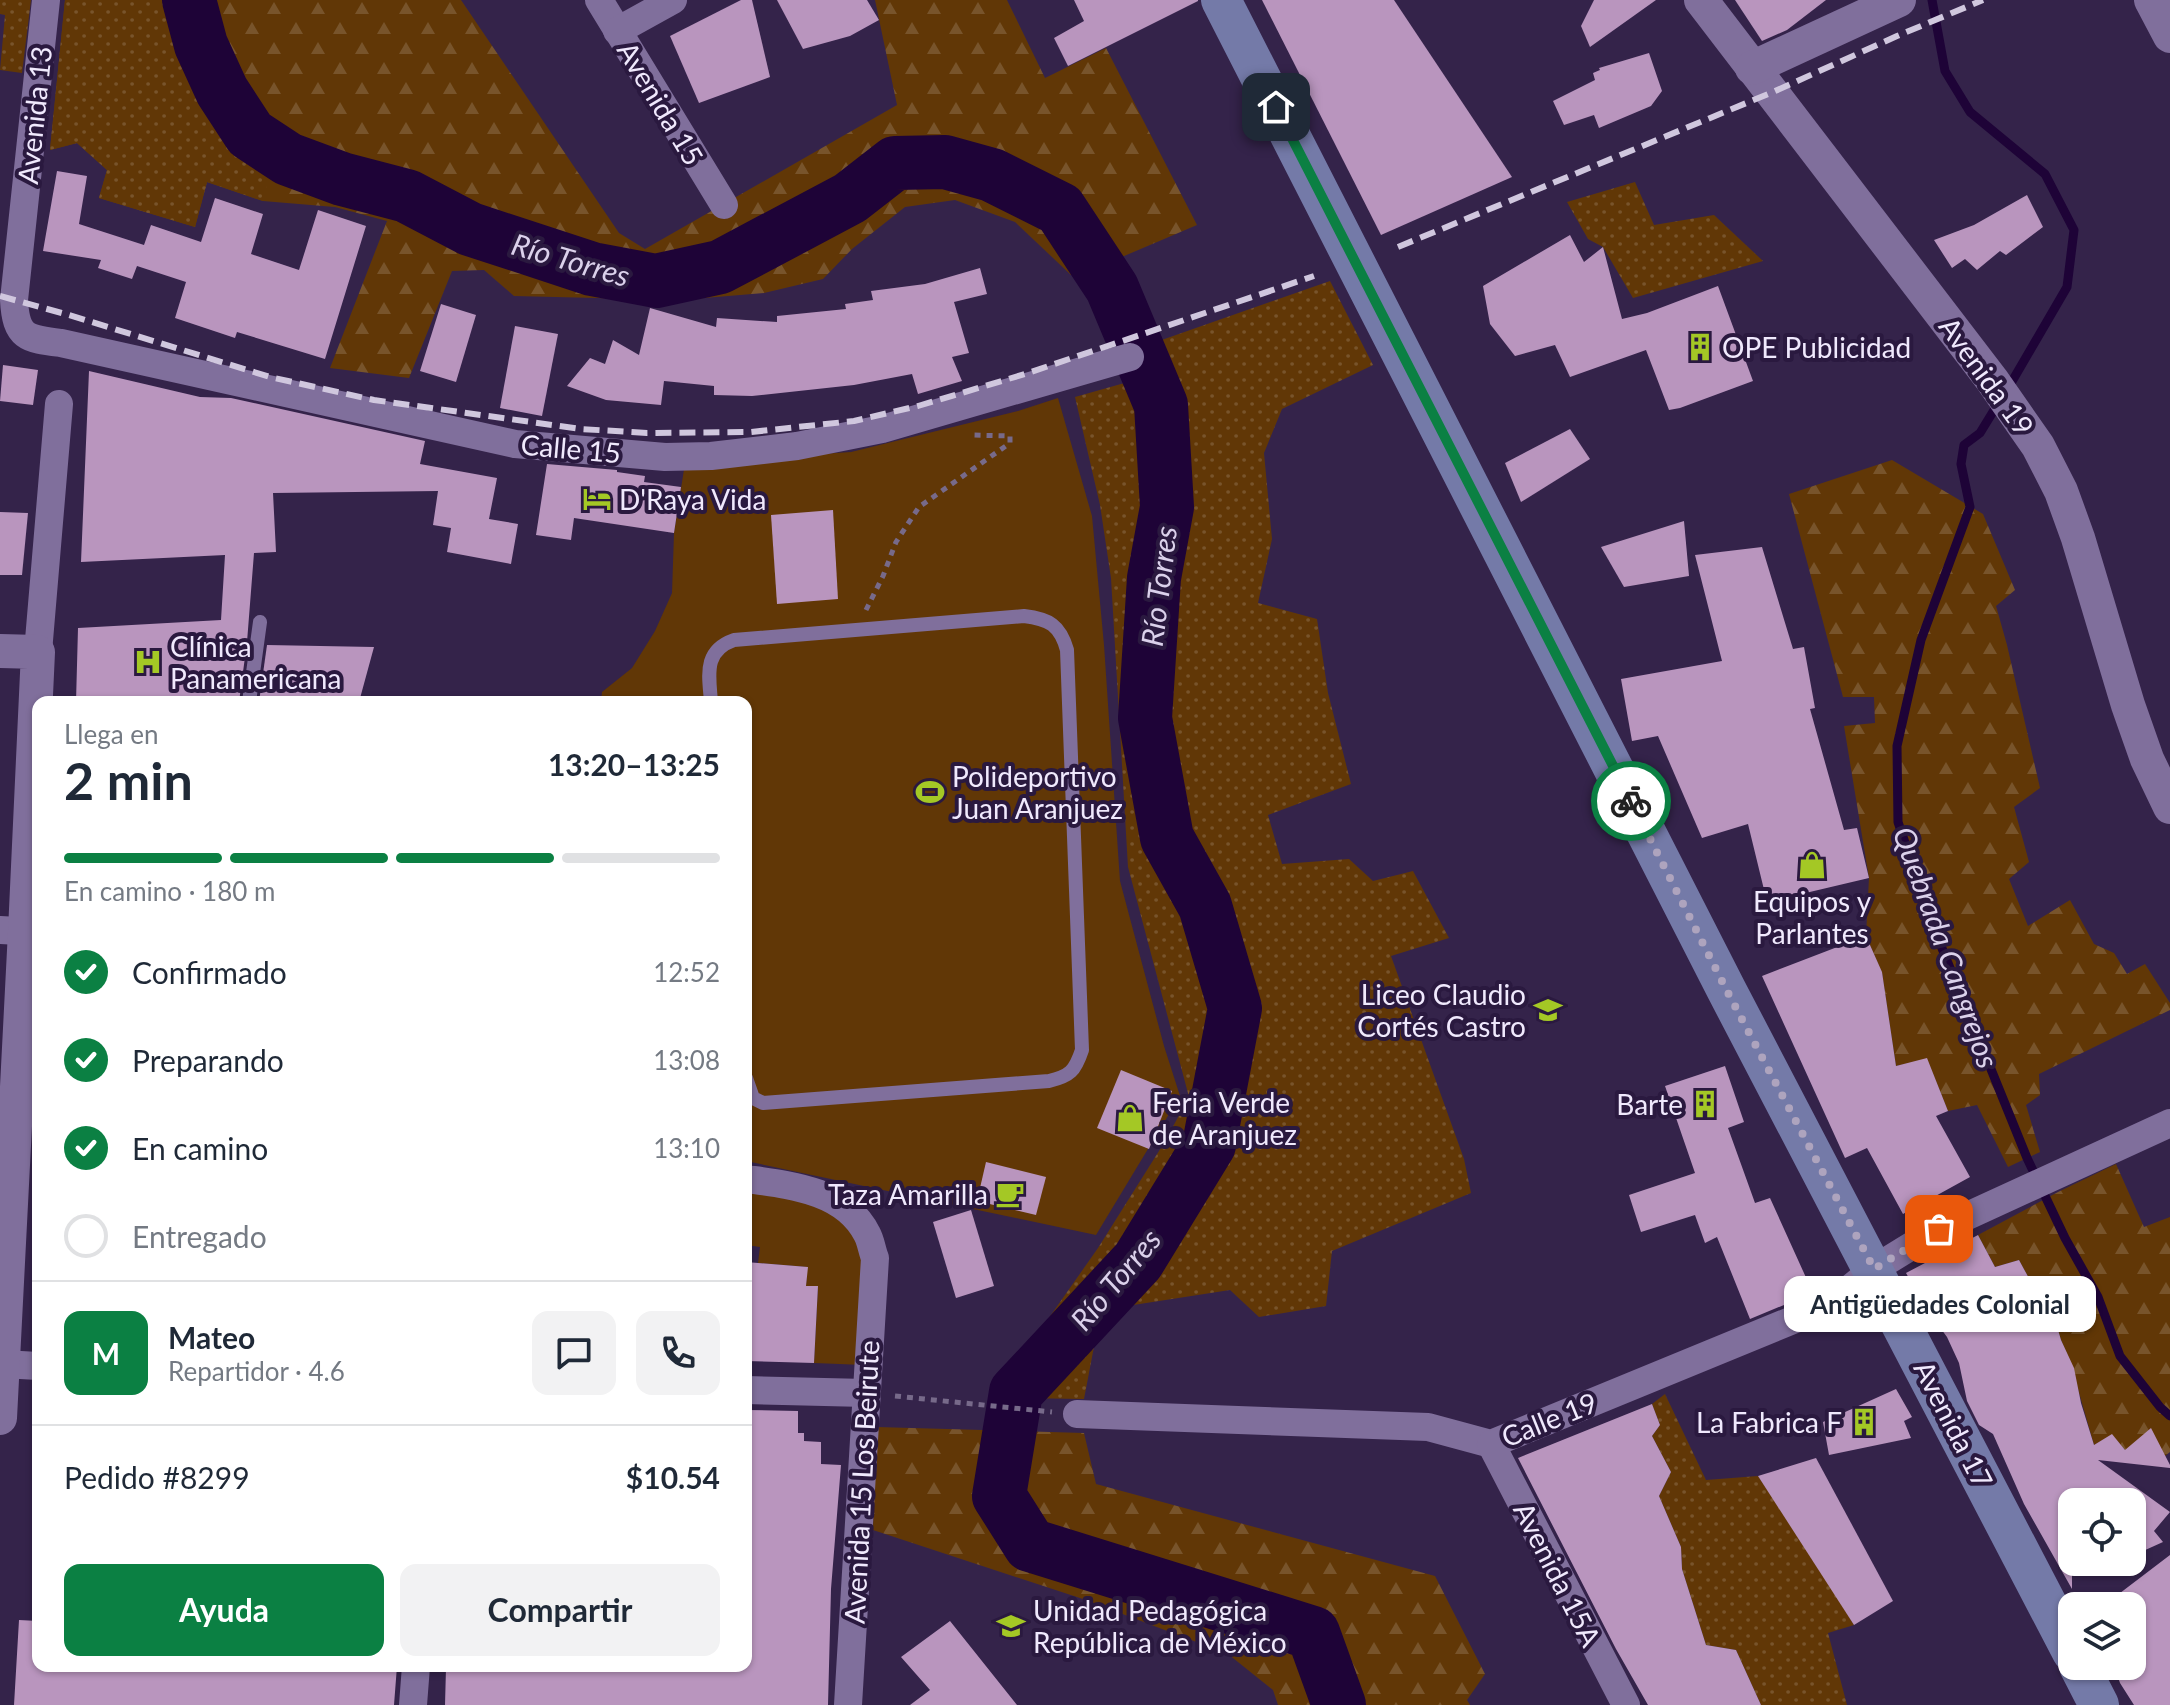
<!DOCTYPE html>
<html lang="es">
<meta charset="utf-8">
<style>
:root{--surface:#fff;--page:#f2f2f3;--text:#1f2937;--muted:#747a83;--line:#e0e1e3;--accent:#0b8043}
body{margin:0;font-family:Lato,sans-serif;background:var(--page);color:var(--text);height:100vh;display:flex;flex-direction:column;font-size:30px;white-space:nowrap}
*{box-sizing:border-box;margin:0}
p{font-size:26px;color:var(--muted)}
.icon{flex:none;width:44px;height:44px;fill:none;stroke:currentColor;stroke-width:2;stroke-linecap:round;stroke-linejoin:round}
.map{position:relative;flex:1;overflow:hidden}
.sheet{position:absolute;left:32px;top:696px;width:720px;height:976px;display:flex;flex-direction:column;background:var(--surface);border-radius:16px;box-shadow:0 2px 6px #0004}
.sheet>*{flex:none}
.buttons{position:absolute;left:2058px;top:1488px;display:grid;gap:16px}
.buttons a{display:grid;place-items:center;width:88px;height:88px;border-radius:16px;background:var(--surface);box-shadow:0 2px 6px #0004;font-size:40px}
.pin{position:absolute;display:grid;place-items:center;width:68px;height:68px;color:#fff;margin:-34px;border-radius:16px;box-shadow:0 4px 12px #0006}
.courier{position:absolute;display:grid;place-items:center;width:80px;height:80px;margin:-40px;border:6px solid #0b8043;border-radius:50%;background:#fff;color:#222;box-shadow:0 2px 10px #0007}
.bubble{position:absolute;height:56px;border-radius:16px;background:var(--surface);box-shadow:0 2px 6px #0004;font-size:26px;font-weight:700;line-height:56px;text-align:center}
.headline em{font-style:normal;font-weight:700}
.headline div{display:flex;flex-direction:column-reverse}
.headline{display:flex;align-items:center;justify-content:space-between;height:136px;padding:0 32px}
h1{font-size:52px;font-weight:700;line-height:60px}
.bar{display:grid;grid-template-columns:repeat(4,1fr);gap:12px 8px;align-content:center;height:96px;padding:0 32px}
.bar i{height:10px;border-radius:6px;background:var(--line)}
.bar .current{background:var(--accent)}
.bar p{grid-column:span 4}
.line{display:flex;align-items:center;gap:20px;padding:0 32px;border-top:2px solid var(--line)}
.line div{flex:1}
.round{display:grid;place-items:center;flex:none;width:84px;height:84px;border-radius:16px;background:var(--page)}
ol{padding:0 32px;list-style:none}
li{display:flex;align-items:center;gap:24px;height:88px}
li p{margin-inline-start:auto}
li .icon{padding:8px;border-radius:50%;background:var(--accent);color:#fff;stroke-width:4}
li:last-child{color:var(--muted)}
li i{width:44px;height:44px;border:4px solid var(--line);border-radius:50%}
.button{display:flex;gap:16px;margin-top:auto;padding:16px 32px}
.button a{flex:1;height:92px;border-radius:16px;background:var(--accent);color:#fff;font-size:32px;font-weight:700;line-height:92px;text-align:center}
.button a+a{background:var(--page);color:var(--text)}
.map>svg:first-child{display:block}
</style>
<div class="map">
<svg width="2170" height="1705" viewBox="0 0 2170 1705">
<defs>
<pattern id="forest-firs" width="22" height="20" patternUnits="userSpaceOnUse" patternTransform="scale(2)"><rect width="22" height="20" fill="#613706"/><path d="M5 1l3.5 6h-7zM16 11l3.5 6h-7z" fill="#78542b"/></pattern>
<pattern id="park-dots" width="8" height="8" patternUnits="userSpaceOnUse" patternTransform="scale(2)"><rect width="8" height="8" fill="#613706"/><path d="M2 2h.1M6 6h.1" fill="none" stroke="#78542b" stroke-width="1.8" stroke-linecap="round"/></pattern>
</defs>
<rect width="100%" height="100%" fill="#34234a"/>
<g fill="#613706">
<polygon points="1058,398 1092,516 1104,645 1120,881 1164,1046 1180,1096 1096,1235 746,1161 746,702 601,702 602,692 632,668 655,631 672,593 674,533 685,463 851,452 1018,411"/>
<polygon points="746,1187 809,1200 844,1215 868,1260 864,1365 814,1363 818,1287 806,1286 807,1267 758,1263 760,1247 746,1245"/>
</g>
<g fill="url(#forest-firs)">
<polygon points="65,0 461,0 619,233 645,249 897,105 875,0 1007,0 1045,78 1106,48 1197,225 1103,265 1071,275 1015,222 955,200 905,207 852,249 823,279 764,293 680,300 514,296 484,270 452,271 409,378 330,368 387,221 335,207 263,201 207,182 195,227 99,198 107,170 77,143 50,150"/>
<polygon points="1892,460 1983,514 2015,590 1996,606 2007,645 2040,788 2014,807 2029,862 2009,879 2028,926 2070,900 2094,944 2114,953 2127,974 2145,964 2170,1003 2170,1010 2039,1074 2040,1095 2026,1105 2040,1152 2008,1167 1977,1105 1948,1111 1927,1059 1896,1066 1882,973 1866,936 1869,878 1844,726 1875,723 1874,697 1843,697 1789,494"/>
<polygon points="2116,1164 2144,1227 2170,1217 2170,1452 2165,1456 2125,1450 2112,1435 2094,1445 2070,1361 2061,1340 2046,1289 2037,1293 2019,1260 1995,1267 1978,1235 2058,1192"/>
<polygon points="876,1427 1084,1433 1096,1484 1435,1576 1485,1674 1467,1700 1470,1705 1278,1705 1273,1690 1228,1654 1083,1599 873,1530"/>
</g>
<g fill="url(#park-dots)">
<polygon points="0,0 31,0 22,73 0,70 5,15 0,14"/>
<polygon points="65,0 172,0 191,66 245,147 272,162 263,201 207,182 195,227 99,198 107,170 77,143 50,150"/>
<polygon points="1635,182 1654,225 1714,215 1763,261 1633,298 1603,247 1588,239 1567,202"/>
<polygon points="1330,281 1373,365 1282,409 1264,453 1272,539 1258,603 1317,619 1328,693 1351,784 1268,815 1282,864 1349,859 1373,881 1413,871 1449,938 1391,956 1464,1159 1471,1193 1332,1251 1326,1306 1259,1317 1230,1290 1101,1310 1084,1399 1009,1398 1013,1369 1098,1248 1164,1143 1189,1097 1128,867 1111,578 1100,505 1075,397 1167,371 1156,342"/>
<polygon points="1665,1394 1706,1480 1758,1476 1810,1552 1854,1625 1828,1633 1847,1705 1761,1705 1736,1650 1706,1645 1682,1569 1681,1547 1659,1496 1671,1472 1652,1436 1660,1425 1652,1404"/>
</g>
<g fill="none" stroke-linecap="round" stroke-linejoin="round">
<g stroke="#1e0337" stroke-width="9">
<polyline points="1932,0 1945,71 1970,112 2045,174 2074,230 2067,287 2007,390"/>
<polyline points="1999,402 1980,433 1964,445 1961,464 1970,507 1921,640 1897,746 1898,822 1935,931 2027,1158 2065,1238 2098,1297 2120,1356 2160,1407 2170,1416"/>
</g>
<polyline stroke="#1e0337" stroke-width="54" points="189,0 201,45 222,91 250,134 288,159 342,179 407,196 470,229 592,269 656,281 720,267 850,198 895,163 945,162 992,175 1060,209 1112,288 1161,405 1167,507 1154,578 1145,718 1167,838 1205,906 1235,1008 1209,1145 1138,1261 1016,1392 999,1496 1030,1545 1313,1633 1339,1705"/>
</g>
<g fill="#b995be">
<polygon points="741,0 752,0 770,77 699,103 670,36"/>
<polygon points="777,0 867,0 879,20 850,36 803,49"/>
<polygon points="1074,0 1198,0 1198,1 1068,66 1054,38 1084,21"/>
<polygon points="1262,0 1394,0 1512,177 1381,235"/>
<polygon points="1594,0 1656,0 1590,47 1581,26"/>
<polygon points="1735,0 1826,0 1787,30 1762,41"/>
<polygon points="1649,53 1662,91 1651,106 1599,128 1594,115 1564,125 1553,101 1595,80 1593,73 1600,70 1599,68"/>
<polygon points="57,171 87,176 79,224 144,245 151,225 201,242 215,198 263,214 251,254 299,270 318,210 366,226 325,359 237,332 235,338 175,318 186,282 137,266 132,279 98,268 101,260 43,251"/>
<polygon points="2027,195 2043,227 2006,255 2000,251 1977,270 1965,259 1952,268 1934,240 1974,225"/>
<polygon points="1570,235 1584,262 1603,247 1622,319 1647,313 1718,286 1753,381 1680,408 1669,410 1646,350 1570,377 1555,345 1515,356 1490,324 1483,286"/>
<polygon points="980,268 987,294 954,302 969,353 952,357 962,381 918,394 912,374 854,385 752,396 714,395 714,386 664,381 661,405 606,400 567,386 590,358 605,364 613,340 639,355 650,308 716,327 717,318 777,322 777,316 846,309 845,304 873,300 871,291 925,284"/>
<polygon points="441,304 476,315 456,382 420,371"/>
<polygon points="515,326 558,334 542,416 500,408"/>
<polygon points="3,365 38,370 33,405 0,401"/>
<polygon points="89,371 200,397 231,398 425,441 420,464 497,478 489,519 518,524 511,564 447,552 451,528 433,525 438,491 273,493 276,552 254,553 247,642 239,702 76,702 78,628 221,620 225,555 81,562"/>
<polygon points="1570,429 1590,459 1521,502 1505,463"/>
<polygon points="547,464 617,470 617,472 645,476 644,482 681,487 674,533 574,518 571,540 536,535"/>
<polygon points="833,510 838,599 777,604 771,515"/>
<polygon points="0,512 28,513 22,575 0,575"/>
<polygon points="1684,521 1689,576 1624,587 1601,547"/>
<polygon points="1762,547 1793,649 1804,647 1815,708 1810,709 1844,830 1857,828 1869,878 1767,902 1748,824 1702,838 1658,736 1632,741 1621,679 1722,661 1695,555"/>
<polygon points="267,645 374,647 359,702 259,702"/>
<polygon points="1866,936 1882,972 1896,1066 1927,1058 1948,1111 1936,1116 1970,1177 1903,1214 1867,1148 1845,1158 1762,976"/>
<polygon points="1725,1066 1744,1122 1728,1128 1755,1203 1770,1198 1813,1293 1750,1319 1717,1237 1705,1243 1695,1215 1641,1232 1629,1195 1695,1173 1665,1086"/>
<polygon points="1121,1070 1172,1091 1149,1149 1097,1128"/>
<polygon points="986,1162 1046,1177 1036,1215 977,1201"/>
<polygon points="971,1210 994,1286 956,1298 933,1222"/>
<polygon points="1978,1235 1995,1267 2019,1260 2037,1293 2046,1289 2061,1340 2074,1368 2081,1403 2094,1445 2112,1434 2125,1450 2151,1428 2170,1465 2170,1468 2098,1460 2170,1512 2154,1531 2163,1542 2132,1556 2132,1502 2072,1502 2072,1589 2024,1504 1993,1434 1979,1425 1967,1401 1959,1363 1947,1337 1927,1310 1906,1273"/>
<polygon points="746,1262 808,1267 806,1286 818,1286 814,1363 746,1361"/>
<polygon points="1896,1389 1912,1417 1904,1421 1911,1438 1829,1455 1823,1422"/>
<polygon points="1652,1404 1660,1425 1652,1436 1671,1472 1659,1496 1681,1547 1682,1569 1706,1645 1736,1650 1761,1705 1648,1705 1616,1649 1518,1458"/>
<polygon points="746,1410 798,1411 798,1433 804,1433 804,1441 821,1442 821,1464 841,1465 831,1589 828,1705 445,1705 446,1668 462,1669 463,1666 746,1666"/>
<polygon points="1816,1458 1893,1601 1854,1625 1758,1476"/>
<polygon points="2170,1555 2170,1705 2134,1705 2120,1683 2114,1666 2132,1666 2132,1606 2103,1606"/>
<polygon points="19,1620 38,1621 38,1666 397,1666 394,1705 14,1705"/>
<polygon points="950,1621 1017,1705 910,1705 930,1690 901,1657"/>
</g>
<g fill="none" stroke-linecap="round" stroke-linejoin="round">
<g stroke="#776a8a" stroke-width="5" stroke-dasharray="6 6" stroke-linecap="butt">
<polyline points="866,610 883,576 896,542 919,507 1010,443 1010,436 970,435"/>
<polyline points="895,1396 1052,1412"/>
</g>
<g stroke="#806f9c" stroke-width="14">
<polyline points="249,702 260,622"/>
<path d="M711,702C709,675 703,651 734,640L1024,616C1049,619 1060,625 1067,650L1082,1050C1075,1071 1070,1076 1049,1081L763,1103L753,1098L746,1078"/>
</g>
<g stroke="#806f9c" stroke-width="28">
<path d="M46,0L14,300C16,338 27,339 61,343L515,444L665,457L711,456L797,446L882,429L1130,357"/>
<polyline points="599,0 724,205"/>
<polyline points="617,31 673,0"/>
<polyline points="38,652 59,404"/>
<polyline points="0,930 38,932"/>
<path d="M746,1179C790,1185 845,1190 867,1234C871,1241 872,1251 875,1258L848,1705"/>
<polyline points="3,1364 38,1366"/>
<polyline points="746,1390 866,1393"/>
<polyline points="1077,1414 1428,1427 1491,1444 1822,1308 1842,1295 1874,1269 1939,1229 2170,1123"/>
<polyline points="1491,1444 1626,1705"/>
<polyline points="413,1705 416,1666"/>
</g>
<g stroke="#806f9c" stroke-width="34">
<polyline points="1701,0 1992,380 2038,446 2061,491 2078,538 2128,705 2147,759 2170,807"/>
<polyline points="2151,0 2170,36"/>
<polyline points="1752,68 1899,0"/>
<polyline points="0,651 38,652 25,931 0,1418"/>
</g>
<g stroke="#747aa8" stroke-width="40">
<polyline points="1221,0 1726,989 2072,1652"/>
<polyline points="2079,1666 2099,1705"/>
</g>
<g stroke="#d0c7de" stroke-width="6" stroke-dasharray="16 8" stroke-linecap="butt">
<polyline points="1398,247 1773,92 1897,36 1983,0"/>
<polyline points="0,296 69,315 270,377 374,400 581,429 647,433 751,432 854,421 918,406 1025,374 1314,276"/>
</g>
</g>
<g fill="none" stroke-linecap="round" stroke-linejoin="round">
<polyline stroke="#aea4be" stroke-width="8" stroke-dasharray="0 14.4" points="1631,801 1726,989 1874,1269 1939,1229"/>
<polyline stroke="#0b8043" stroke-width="10" points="1276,107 1631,801"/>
</g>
<defs>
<symbol id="building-bare" viewBox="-9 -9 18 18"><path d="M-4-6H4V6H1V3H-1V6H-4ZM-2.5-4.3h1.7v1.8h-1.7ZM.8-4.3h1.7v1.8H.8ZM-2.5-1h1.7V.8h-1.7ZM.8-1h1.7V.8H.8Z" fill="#a4c825" stroke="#2a193f" stroke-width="2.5" paint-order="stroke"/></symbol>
<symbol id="hotel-bare" viewBox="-9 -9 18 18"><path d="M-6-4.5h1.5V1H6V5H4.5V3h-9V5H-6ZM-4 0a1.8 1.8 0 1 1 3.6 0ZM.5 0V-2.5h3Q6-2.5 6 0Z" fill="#a4c825" stroke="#2a193f" stroke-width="2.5" paint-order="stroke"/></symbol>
<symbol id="hospital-bare" viewBox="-9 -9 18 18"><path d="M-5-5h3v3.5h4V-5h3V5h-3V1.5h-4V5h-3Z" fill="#a4c825" stroke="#2a193f" stroke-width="2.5" paint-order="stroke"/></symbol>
<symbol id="stadium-bare" viewBox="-9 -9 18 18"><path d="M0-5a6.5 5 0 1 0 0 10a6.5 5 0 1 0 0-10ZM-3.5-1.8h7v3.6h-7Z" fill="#a4c825" stroke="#2a193f" stroke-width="2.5" paint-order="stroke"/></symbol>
<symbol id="shop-bare" viewBox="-9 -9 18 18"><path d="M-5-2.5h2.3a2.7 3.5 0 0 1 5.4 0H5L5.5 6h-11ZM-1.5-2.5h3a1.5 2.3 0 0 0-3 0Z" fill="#a4c825" stroke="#2a193f" stroke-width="2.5" paint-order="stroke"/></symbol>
<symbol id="school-bare" viewBox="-9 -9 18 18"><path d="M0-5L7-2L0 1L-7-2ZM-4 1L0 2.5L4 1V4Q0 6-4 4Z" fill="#a4c825" stroke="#2a193f" stroke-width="2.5" paint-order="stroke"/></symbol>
<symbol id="cafe-bare" viewBox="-9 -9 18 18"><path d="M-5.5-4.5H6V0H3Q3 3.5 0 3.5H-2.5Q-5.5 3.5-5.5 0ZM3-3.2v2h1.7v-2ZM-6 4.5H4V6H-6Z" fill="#a4c825" stroke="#2a193f" stroke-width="2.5" paint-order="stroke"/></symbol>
</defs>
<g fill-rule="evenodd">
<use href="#building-bare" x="1680" y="327" width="40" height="40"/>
<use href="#hotel-bare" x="577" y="479" width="40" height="40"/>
<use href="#hospital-bare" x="128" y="642" width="40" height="40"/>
<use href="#stadium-bare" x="910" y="772" width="40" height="40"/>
<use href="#shop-bare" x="1792" y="845" width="40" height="40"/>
<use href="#school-bare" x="1528" y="990" width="40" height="40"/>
<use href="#building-bare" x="1685" y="1084" width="40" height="40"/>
<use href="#shop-bare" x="1110" y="1098" width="40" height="40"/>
<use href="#cafe-bare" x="990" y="1174" width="40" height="40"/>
<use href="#building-bare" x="1844" y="1402" width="40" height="40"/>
<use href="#school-bare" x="991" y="1606" width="40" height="40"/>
</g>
<g text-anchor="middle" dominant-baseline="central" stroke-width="8" stroke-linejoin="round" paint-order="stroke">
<g font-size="28" fill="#f0e9fd" stroke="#2a193f">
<text transform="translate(661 103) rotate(59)">Avenida 15</text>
<text transform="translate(34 115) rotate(-84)">Avenida 13</text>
<text transform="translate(1987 376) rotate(54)">Avenida 19</text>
<text transform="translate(571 448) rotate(5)">Calle 15</text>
<text transform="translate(1549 1419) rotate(-22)">Calle 19</text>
<text transform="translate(1954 1424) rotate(63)">Avenida 17</text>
<text transform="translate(861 1482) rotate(-87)">Avenida 15 Los Beirute</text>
<text transform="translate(1558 1574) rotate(63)">Avenida 15A</text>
</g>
<g font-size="28" fill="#f0e9fd" stroke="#2a193f" text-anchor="start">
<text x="1722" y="347">OPE Publicidad</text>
<text x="619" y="499">D'Raya Vida</text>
<text x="170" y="646">Clínica<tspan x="170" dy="32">Panamericana</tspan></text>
<text x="952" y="776">Polideportivo<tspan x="952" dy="32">Juan Aranjuez</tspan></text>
<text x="1812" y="901" text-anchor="middle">Equipos y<tspan x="1812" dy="32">Parlantes</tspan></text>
<text x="1526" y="994" text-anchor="end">Liceo Claudio<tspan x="1526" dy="32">Cortés Castro</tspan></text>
<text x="1152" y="1102">Feria Verde<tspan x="1152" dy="32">de Aranjuez</tspan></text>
<text x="1683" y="1104" text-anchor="end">Barte</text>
<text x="988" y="1194" text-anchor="end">Taza Amarilla</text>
<text x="1842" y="1422" text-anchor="end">La Fabrica F</text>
<text x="1033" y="1610">Unidad Pedagógica<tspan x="1033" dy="32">República de México</tspan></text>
</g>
<g font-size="30" font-style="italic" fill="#dbd1eb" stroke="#2a193f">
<text transform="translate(571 259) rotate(16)">Río Torres</text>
<text transform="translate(1158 586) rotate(-83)">Río Torres</text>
<text transform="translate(1947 947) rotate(70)">Quebrada Cangrejos</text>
<text transform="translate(1115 1279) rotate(-50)">Río Torres</text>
</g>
</g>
</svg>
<div class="buttons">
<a><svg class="icon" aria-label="locate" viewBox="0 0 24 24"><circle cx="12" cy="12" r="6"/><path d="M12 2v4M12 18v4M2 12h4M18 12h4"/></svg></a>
<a><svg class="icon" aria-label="layers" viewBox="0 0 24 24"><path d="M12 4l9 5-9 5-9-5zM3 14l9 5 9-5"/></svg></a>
</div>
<div class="pin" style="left:1939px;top:1229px;background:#ea580c"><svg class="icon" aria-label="bag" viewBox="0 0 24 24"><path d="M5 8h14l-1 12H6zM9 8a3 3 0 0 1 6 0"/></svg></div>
<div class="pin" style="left:1276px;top:107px;background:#1f2937"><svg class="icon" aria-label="home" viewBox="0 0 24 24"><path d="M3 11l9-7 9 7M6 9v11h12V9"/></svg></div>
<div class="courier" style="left:1631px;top:801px"><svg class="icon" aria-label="bike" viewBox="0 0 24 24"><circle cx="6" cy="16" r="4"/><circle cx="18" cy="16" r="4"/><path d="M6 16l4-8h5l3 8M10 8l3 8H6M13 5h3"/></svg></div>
<div class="bubble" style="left:1784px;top:1276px;width:312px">Antigüedades Colonial</div>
<section class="sheet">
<div class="headline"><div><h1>2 min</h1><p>Llega en</p></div><em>13:20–13:25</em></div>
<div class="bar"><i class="current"></i><i class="current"></i><i class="current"></i><i></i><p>En camino · 180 m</p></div>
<ol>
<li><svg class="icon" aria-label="check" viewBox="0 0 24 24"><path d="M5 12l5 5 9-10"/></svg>Confirmado<p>12:52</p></li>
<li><svg class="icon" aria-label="check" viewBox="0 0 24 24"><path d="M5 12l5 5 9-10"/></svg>Preparando<p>13:08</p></li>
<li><svg class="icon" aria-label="check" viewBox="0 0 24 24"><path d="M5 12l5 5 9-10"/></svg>En camino<p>13:10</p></li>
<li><i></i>Entregado</li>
</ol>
<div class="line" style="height:144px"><b class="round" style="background:var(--accent);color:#fff">M</b><div><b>Mateo</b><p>Repartidor · 4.6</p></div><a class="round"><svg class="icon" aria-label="chat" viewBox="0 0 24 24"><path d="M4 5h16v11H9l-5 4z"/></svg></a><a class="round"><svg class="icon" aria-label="phone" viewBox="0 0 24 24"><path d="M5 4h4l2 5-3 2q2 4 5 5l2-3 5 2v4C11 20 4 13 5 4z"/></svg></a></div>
<div class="line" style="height:104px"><div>Pedido #8299</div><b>$10.54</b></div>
<div class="button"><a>Ayuda</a><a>Compartir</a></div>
</section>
</div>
